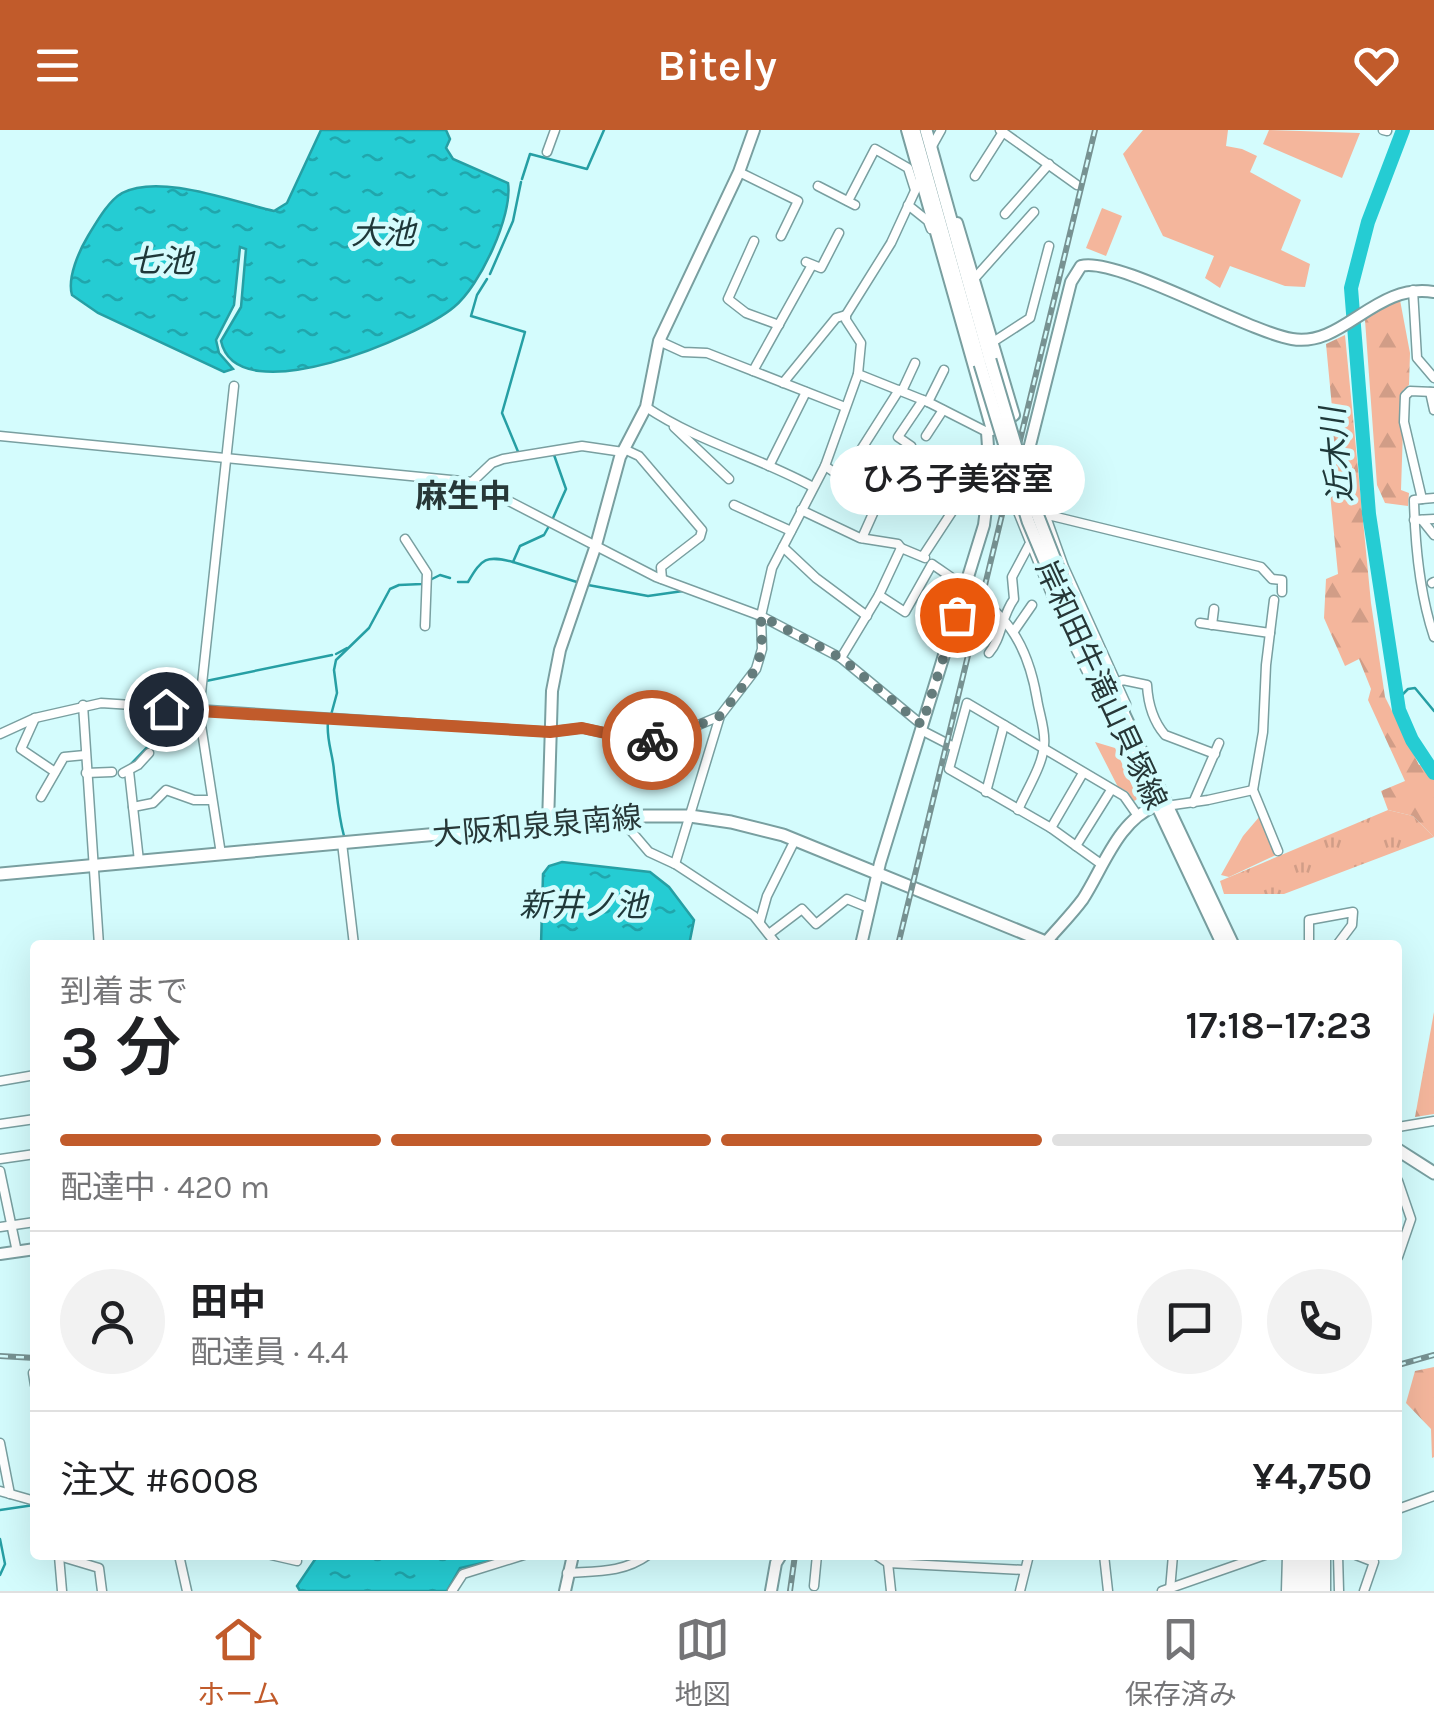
<!DOCTYPE html>
<html lang="ja">
<meta charset="utf-8">
<style>
:root{--surface:#fff;--page:#f2f2f2;--text:#202124;--muted:#757577;--line:#e0e0e0;--accent:#c15b2b}
body{margin:0;font-family:Karla,"Noto Sans JP",sans-serif;background:var(--page);color:var(--text);height:100vh;display:flex;flex-direction:column;font-size:38px;white-space:nowrap}
*{box-sizing:border-box;margin:0}
p{font-size:32px;color:var(--muted)}
.icon{flex:none;width:55px;height:55px;fill:none;stroke:currentColor;stroke-width:2;stroke-linecap:round;stroke-linejoin:round}
.map{position:relative;flex:1;overflow:hidden}
.panel{position:absolute;left:30px;top:810px;width:1372px;height:620px;display:flex;flex-direction:column;background:var(--surface);border-radius:10px;box-shadow:0 10px 40px #0002}
.panel>*{flex:none}
.pin{position:absolute;display:grid;place-items:center;width:85px;height:85px;color:#fff;margin:-42px;border:5px solid #fff;border-radius:50%;box-shadow:0 2px 10px #0007}
.courier{position:absolute;display:grid;place-items:center;width:100px;height:100px;margin:-50px;border:8px solid #c15b2b;border-radius:50%;background:#fff;color:#222;box-shadow:0 2px 12px #0007}
.bubble{position:absolute;height:70px;border-radius:35px;background:var(--surface);box-shadow:0 10px 40px #0002;font-size:32px;font-weight:600;line-height:70px;text-align:center}
.head em{font-style:normal;font-weight:600}
.head div{display:flex;flex-direction:column-reverse}
.head{display:flex;align-items:center;justify-content:space-between;height:170px;padding:0 30px}
h1{font-size:65px;font-weight:600;line-height:75px}
.bar{display:grid;grid-template-columns:repeat(4,1fr);gap:15px 10px;align-content:center;height:120px;padding:0 30px}
.bar i{height:12px;border-radius:8px;background:var(--line)}
.bar .current{background:var(--accent)}
.bar p{grid-column:span 4}
.line{display:flex;align-items:center;gap:25px;padding:0 30px;border-top:2px solid var(--line)}
.line div{flex:1}
.round{display:grid;place-items:center;flex:none;width:105px;height:105px;border-radius:52px;background:var(--page)}
header{display:flex;justify-content:space-between;align-items:center;height:130px;padding:0 30px;background:var(--accent);color:#fff;font-size:45px;font-weight:600}
.tab-bar{display:flex;justify-content:space-around;align-items:center;height:140px;border-top:2px solid var(--line);background:var(--surface);font-size:28px;color:var(--muted)}
.tab-bar a{display:grid;justify-items:center;gap:5px}
.tab-bar .current{color:var(--accent)}
.map>svg:first-child{display:block}
</style>
<header><svg class="icon" aria-label="menu" viewBox="0 0 24 24"><path d="M4 6h16M4 12h16M4 18h16"/></svg>Bitely<svg class="icon" aria-label="heart" viewBox="0 0 24 24"><path d="M12 20l-8-8c-3-5 5-10 8-4 3-6 11-1 8 4z"/></svg></header>
<div class="map">
<svg width="1434" height="1461" viewBox="0 0 1434 1461">
<defs>
<pattern id="grass-tufts" width="24" height="20" patternUnits="userSpaceOnUse" patternTransform="scale(2.5)"><rect width="24" height="20" fill="#f4b69c"/><path d="M3 7l-1-3M5 7V3M7 7l1-3M15 17l-1-3M17 17v-4M19 17l1-3" fill="none" stroke="#d19d87"/></pattern>
<pattern id="forest-firs" width="22" height="20" patternUnits="userSpaceOnUse" patternTransform="scale(2.5)"><rect width="22" height="20" fill="#f4b69c"/><path d="M5 1l3.5 6h-7zM16 11l3.5 6h-7z" fill="#d19d87"/></pattern>
<pattern id="water-ripples" width="26" height="14" patternUnits="userSpaceOnUse" patternTransform="scale(2.5)"><rect width="26" height="14" fill="#25ccd3"/><path d="M2 4q2-2 4 0t4 0M15 11q2-2 4 0t4 0" fill="none" stroke="#20a6ac"/></pattern>
</defs>
<rect width="100%" height="100%" fill="#d4fcfd"/>
<polygon fill="url(#grass-tufts)" points="1388,680 1413,686 1434,707 1284,764 1224,764 1220,751"/>
<g fill="url(#forest-firs)">
<polygon points="1400,170 1410,223 1409,255 1403,260 1400,290 1403,299 1401,360 1409,363 1408,376 1385,373 1377,355 1365,190 1389,173"/>
<polygon points="1345,205 1371,473 1385,567 1419,635 1434,632 1434,707 1413,686 1388,680 1381,661 1405,651 1368,570 1371,559 1359,529 1345,536 1324,488 1326,449 1338,444 1329,353 1333,288 1326,214"/>
<polygon points="1434,882 1434,984 1415,987"/>
<polygon points="1434,1237 1434,1327 1432,1328 1431,1299 1406,1273 1415,1241"/>
</g>
<g fill="#f4b69c">
<polygon points="1143,0 1228,0 1226,16 1242,19 1257,26 1250,42 1301,70 1281,120 1310,134 1305,157 1285,156 1230,136 1220,158 1205,148 1214,126 1163,106 1123,24"/>
<polygon points="1269,0 1360,3 1342,48 1263,14"/>
<polygon points="1102,78 1122,86 1106,126 1086,118"/>
<polygon points="1095,612 1115,618 1138,669 1134,671 1128,662 1118,657"/>
<polygon points="1260,686 1276,725 1229,747 1221,745 1243,706"/>
</g>
<g fill="url(#water-ripples)" stroke="#269fa4" stroke-width="2.5">
<path d="M321,0H446L450,9L446,18L453,29L508,53C513,85 480,156 454,177C420,206 237,285 221,211L241,177L246,119L240,117L234,175L216,210L219,223L233,239L224,242L98,183L72,165C67,148 79,121 88,106C96,93 108,71 122,63C160,43 234,72 274,81L287,73Z"/>
<polygon points="562,732 650,742 669,757 694,790 689,815 541,815 543,744 549,736"/>
<polygon points="318,1425 517,1425 460,1438 447,1461 300,1461 297,1456"/>
</g>
<g fill="none" stroke-linecap="round" stroke-linejoin="round">
<g stroke="#269fa4" stroke-width="2.5">
<polyline points="522,49 530,24 587,39 604,0"/>
<polyline points="490,144 513,91 521,52"/>
<polyline points="487,149 477,165 471,186 525,202 502,283 519,324"/>
<polyline points="553,322 566,359 553,388"/>
<polyline points="513,432 580,453"/>
<path d="M458,452H468C482,428 486,425 513,432L520,416L544,405L549,396"/>
<polyline points="588,455 648,466 683,461"/>
<polyline points="336,524 347,518"/>
<polyline points="206,551 332,525"/>
<polyline points="1398,569 1408,559 1415,558 1434,581"/>
<polyline points="178,573 198,554"/>
<polyline points="331,585 337,563 334,540 336,530 369,498 390,459 399,455 422,454 440,445 450,448"/>
<path d="M328,592C326,610 333,624 334,641C337,664 338,684 344,706"/>
<polyline points="130,635 155,609 158,595 168,581"/>
<polyline points="0,1380 34,1375"/>
<polyline points="0,1409 5,1434 0,1445"/>
</g>
<polyline stroke="#25ccd3" stroke-width="14" points="1403,0 1368,92 1351,158 1369,384 1399,580 1412,610 1434,643"/>
<defs>
<g id="street">
<polyline points="1000,0 1077,55"/>
<polyline points="1383,0 1387,1"/>
<polyline points="931,18 941,0"/>
<polyline points="547,22 555,0"/>
<polyline points="739,42 798,71 781,106"/>
<polyline points="975,46 1003,2"/>
<polyline points="818,56 855,75"/>
<polyline points="848,71 875,19 908,38 915,60"/>
<polyline points="908,75 928,91 931,99"/>
<polyline points="1005,84 1049,34"/>
<polyline points="754,111 728,169 746,183 779,195"/>
<polyline points="806,132 821,138 839,103"/>
<polyline points="974,149 1034,82"/>
<polyline points="1413,160 1417,228 1434,248"/>
<polyline points="659,211 683,222 707,223 845,277"/>
<polyline points="993,212 1030,188 1049,116"/>
<polyline points="753,241 812,135"/>
<polyline points="858,244 928,272 987,302"/>
<polyline points="783,253 836,188 846,185"/>
<polyline points="902,261 915,233"/>
<polyline points="1430,262 1434,280"/>
<polyline points="1434,262 1410,261 1405,266 1404,292 1422,369 1434,368"/>
<polyline points="928,272 944,240"/>
<path d="M646,277C698,312 759,327 813,357"/>
<polyline points="674,297 729,349"/>
<polyline points="0,306 472,352 656,447 761,486 841,528 922,595"/>
<polyline points="926,306 943,280"/>
<polyline points="624,319 639,326 702,400 700,407 661,437 662,449"/>
<polyline points="1026,331 1064,437 1126,574 1125,581"/>
<polyline points="769,336 806,262"/>
<polyline points="825,336 843,348 899,260"/>
<polyline points="843,348 879,370 862,408"/>
<polyline points="472,352 492,333 503,329 582,316 623,322"/>
<polyline points="1017,361 1014,372 1063,494 1120,608"/>
<path d="M1422,369L1414,370C1415,415 1420,465 1434,507"/>
<polyline points="879,370 900,343 911,316 898,307 923,270"/>
<polyline points="734,375 791,401"/>
<polyline points="801,380 860,408 898,414 901,418 879,465 841,528"/>
<polyline points="1044,384 1261,437 1272,449 1282,450 1282,462"/>
<polyline points="1414,390 1434,389"/>
<polyline points="1422,390 1434,405"/>
<polyline points="405,409 427,443 425,496"/>
<polyline points="783,417 816,448 867,486"/>
<polyline points="901,418 925,428"/>
<polyline points="923,426 963,365 968,352 989,352"/>
<polyline points="1432,453 1434,452"/>
<path d="M879,465L905,482L932,434C992,476 1024,492 1037,569C1039,583 1046,601 1044,615C1043,635 1026,661 1018,680"/>
<polyline points="1274,470 1266,535 1263,602 1253,660 1278,721"/>
<polyline points="1200,493 1270,503"/>
<polyline points="1212,495 1214,479"/>
<polyline points="1014,501 1032,475"/>
<path d="M989,523C1002,508 1001,487 1014,469L1012,447L1029,415"/>
<path d="M1116,553L1123,550L1147,555C1148,573 1153,591 1165,605L1215,624"/>
<polyline points="83,575 99,815"/>
<polyline points="35,588 21,619 55,642"/>
<polyline points="921,600 954,617"/>
<polyline points="0,604 35,588 101,573 549,602 582,598 642,611 667,608 720,586"/>
<polyline points="129,641 139,731"/>
<polyline points="86,643 112,642"/>
<polyline points="123,643 138,635 149,623"/>
<polyline points="986,662 1004,595"/>
<polyline points="41,667 64,627 85,625"/>
<polyline points="1193,673 1219,613"/>
<polyline points="1166,676 1208,670 1253,660"/>
<polyline points="133,677 153,673 166,660 194,670 212,670"/>
<polyline points="620,688 649,722 675,734 754,786 777,815"/>
<polyline points="1051,698 1083,643"/>
<polyline points="342,713 354,815"/>
<polyline points="1076,716 1111,660"/>
<polyline points="221,724 199,582 234,256"/>
<polyline points="675,734 720,586 756,539 762,519 761,486 772,438 825,336 858,244 861,213 846,190 846,185 891,113 920,50"/>
<polyline points="1101,734 1051,698 949,639 967,573 1124,666 1138,686"/>
<polyline points="760,791 767,766 795,710"/>
<polyline points="769,804 802,779 816,794 847,769 869,778"/>
<polyline points="1309,815 1309,790 1353,782 1352,795 1337,815"/>
<polyline points="0,951 35,945"/>
<polyline points="0,994 35,989"/>
<polyline points="1398,997 1434,991"/>
<polyline points="0,1029 35,1024"/>
<polyline points="0,1041 17,1122"/>
<polyline points="1398,1051 1411,1089 1398,1127"/>
<polyline points="0,1097 35,1092"/>
<polyline points="33,1243 35,1255"/>
<polyline points="0,1313 10,1364"/>
<polyline points="0,1361 35,1371"/>
<polyline points="1398,1379 1434,1366"/>
<polyline points="179,1425 187,1461"/>
<polyline points="271,1425 297,1431"/>
<polyline points="876,1425 888,1433 891,1461"/>
<polyline points="1104,1425 1108,1461"/>
<polyline points="1326,1425 1326,1461"/>
<polyline points="1338,1425 1339,1461"/>
<polyline points="1356,1425 1374,1432 1364,1461"/>
<polyline points="59,1426 99,1438 102,1461"/>
<polyline points="59,1426 62,1461"/>
<polyline points="888,1433 1024,1440"/>
<path d="M567,1443C597,1441 623,1443 648,1425"/>
<polyline points="814,1456 817,1425"/>
<polyline points="1170,1460 1173,1425"/>
<polyline points="452,1461 463,1444 524,1425"/>
<polyline points="1020,1461 1029,1425"/>
<polyline points="1162,1461 1265,1425"/>
<polyline points="1286,1461 1287,1425"/>
</g>
<g id="secondary">
<polyline points="907,0 992,300"/>
<path d="M1026,331L1071,152L1081,136C1116,126 1246,201 1292,209C1343,218 1375,152 1434,162"/>
<polyline points="548,694 552,561 560,520 596,415 620,327 646,277 659,211 739,42 754,0"/>
<path d="M1046,812C1058,798 1072,784 1083,769C1103,738 1119,689 1156,676"/>
<polyline points="861,815 880,733 984,395 990,347 987,302 1014,285 957,93"/>
<polyline points="0,1124 35,1119"/>
<polyline points="565,1461 573,1425"/>
<polyline points="771,1461 776,1433 781,1425"/>
</g>
<g id="primary">
<polyline points="914,0 980,234"/>
<polyline points="926,0 990,230"/>
<polyline points="1075,481 1233,815"/>
<polyline points="1067,484 1223,815"/>
<polyline points="0,744 548,694 645,686 690,686 731,692 783,705 1053,815"/>
<polyline points="1398,1020 1434,1043"/>
<polyline points="1320,1425 1320,1461"/>
<polyline points="1292,1461 1293,1425"/>
<polyline points="1302,1461 1302,1425"/>
<polyline points="1311,1461 1311,1425"/>
</g>
</defs>
<use href="#street" stroke="#799fa0" stroke-width="11"/>
<use href="#secondary" stroke="#799fa0" stroke-width="14"/>
<use href="#primary" stroke="#799fa0" stroke-width="15"/>
<use href="#street" stroke="#fff" stroke-width="8"/>
<use href="#secondary" stroke="#fff" stroke-width="10"/>
<use href="#primary" stroke="#fff" stroke-width="11"/>
<defs>
<g id="rail">
<polyline points="898,815 1095,0"/>
<polyline points="0,1226 35,1228"/>
<polyline points="1398,1235 1434,1225"/>
<polyline points="790,1461 795,1425"/>
</g>
</defs>
<use href="#rail" stroke="#779292" stroke-width="6"/>
<use href="#rail" stroke="#d4fcfd" stroke-width="2.5" stroke-dasharray="8" stroke-linecap="butt"/>
<defs>
<g id="primary-bridge">
<polyline points="990,230 1032,371 1075,481"/>
<polyline points="980,234 1028,391 1067,484"/>
</g>
</defs>
<use href="#primary-bridge" stroke="#799fa0" stroke-width="15" stroke-linecap="butt"/>
<use href="#primary-bridge" stroke="#fff" stroke-width="11"/>
</g>
<g fill="none" stroke-linecap="round" stroke-linejoin="round">
<polyline stroke="#647c7c" stroke-width="10" stroke-dasharray="0 18" points="652,610 668,608 720,586 756,539 762,519 761,486 841,528 922,595 957,485"/>
<polyline stroke="#c15b2b" stroke-width="12" points="166,579 550,602 582,598 642,611 652,610"/>
</g>
<g text-anchor="middle" dominant-baseline="central" stroke-width="9" stroke-linejoin="round" paint-order="stroke">
<g font-size="30" fill="#273737" stroke="#d4fcfd">
<text transform="translate(1101 555) rotate(65)">岸和田牛滝山貝塚線</text>
<text transform="translate(537 696) rotate(-5)">大阪和泉泉南線</text>
</g>
<g font-size="32" font-style="italic" fill="#1f3839" stroke="#d4fcfd">
<text x="383" y="103">大池</text>
<text x="161" y="131">七池</text>
<text transform="translate(1337 325) rotate(-95)">近木川</text>
<text x="583" y="775">新井ノ池</text>
</g>
<g font-size="32" font-weight="bold" fill="#273737" stroke="#d4fcfd">
<text x="463" y="366">麻生中</text>
</g>
</g>
</svg>
<div class="pin" style="left:957px;top:485px;background:#ea580c"><svg class="icon" aria-label="bag" viewBox="0 0 24 24"><path d="M5 8h14l-1 12H6zM9 8a3 3 0 0 1 6 0"/></svg></div>
<div class="pin" style="left:166px;top:579px;background:#1f2937"><svg class="icon" aria-label="home" viewBox="0 0 24 24"><path d="M3 11l9-7 9 7M6 9v11h12V9"/></svg></div>
<div class="courier" style="left:652px;top:610px"><svg class="icon" aria-label="bike" viewBox="0 0 24 24"><circle cx="6" cy="16" r="4"/><circle cx="18" cy="16" r="4"/><path d="M6 16l4-8h5l3 8M10 8l3 8H6M13 5h3"/></svg></div>
<div class="bubble" style="left:830px;top:315px;width:255px">ひろ子美容室</div>
<section class="panel">
<div class="head"><div><h1>3 分</h1><p>到着まで</p></div><em>17:18–17:23</em></div>
<div class="bar"><i class="current"></i><i class="current"></i><i class="current"></i><i></i><p>配達中 · 420 m</p></div>
<div class="line" style="height:180px"><a class="round"><svg class="icon" aria-label="person" viewBox="0 0 24 24"><circle cx="12" cy="8" r="4"/><path d="M4 21q1-7 8-7t8 7"/></svg></a><div><b>田中</b><p>配達員 · 4.4</p></div><a class="round"><svg class="icon" aria-label="chat" viewBox="0 0 24 24"><path d="M4 5h16v11H9l-5 4z"/></svg></a><a class="round"><svg class="icon" aria-label="phone" viewBox="0 0 24 24"><path d="M5 4h4l2 5-3 2q2 4 5 5l2-3 5 2v4C11 20 4 13 5 4z"/></svg></a></div>
<div class="line" style="height:130px"><div>注文 #6008</div><b>¥4,750</b></div>
</section>
</div>
<nav class="tab-bar">
<a class="current"><svg class="icon" aria-label="home" viewBox="0 0 24 24"><path d="M3 11l9-7 9 7M6 9v11h12V9"/></svg>ホーム</a>
<a><svg class="icon" aria-label="map" viewBox="0 0 24 24"><path d="M3 6l6-2 6 2 6-2v14l-6 2-6-2-6 2zM9 4v14M15 6v14"/></svg>地図</a>
<a><svg class="icon" aria-label="saved" viewBox="0 0 24 24"><path d="M7 4h10v16l-5-4-5 4z"/></svg>保存済み</a>
</nav>
